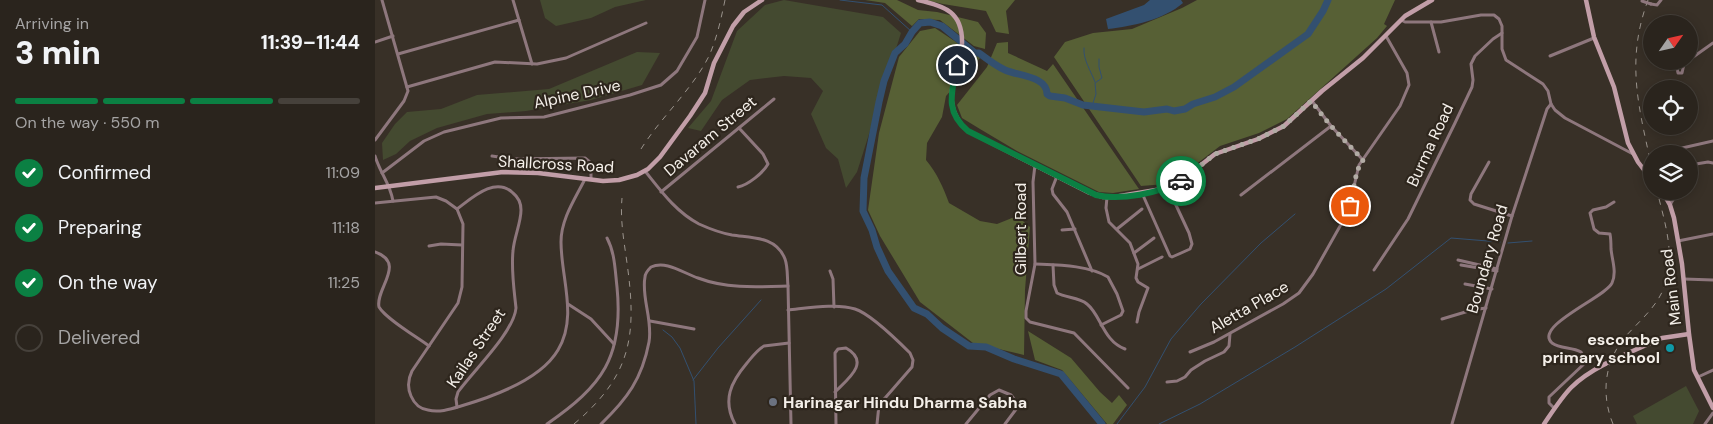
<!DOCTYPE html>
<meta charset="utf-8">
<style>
:root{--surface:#2a241d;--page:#322c26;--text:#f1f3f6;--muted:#a5a4a4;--line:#46413b;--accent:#0b8043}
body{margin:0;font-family:"DM Sans",sans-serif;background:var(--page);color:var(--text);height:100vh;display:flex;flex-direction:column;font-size:19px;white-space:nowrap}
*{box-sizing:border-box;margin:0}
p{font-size:16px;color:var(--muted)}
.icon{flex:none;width:28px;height:28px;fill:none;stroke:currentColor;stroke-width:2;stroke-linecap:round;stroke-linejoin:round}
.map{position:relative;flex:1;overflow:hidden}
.sheet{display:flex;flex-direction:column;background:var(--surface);width:375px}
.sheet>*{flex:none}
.needle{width:32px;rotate:56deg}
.fabs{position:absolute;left:1268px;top:15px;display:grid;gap:10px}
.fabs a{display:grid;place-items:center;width:55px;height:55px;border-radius:50%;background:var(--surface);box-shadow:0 2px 12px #0003,0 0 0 1px var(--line);font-size:25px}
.pin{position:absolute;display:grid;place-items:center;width:42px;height:42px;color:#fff;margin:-21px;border:2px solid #fff;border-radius:50%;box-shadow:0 1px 5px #0007}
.courier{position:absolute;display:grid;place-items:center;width:50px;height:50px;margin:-25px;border:4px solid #0b8043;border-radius:50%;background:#fff;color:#222;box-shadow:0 1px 6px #0007}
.overview em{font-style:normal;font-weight:800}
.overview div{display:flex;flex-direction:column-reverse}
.overview{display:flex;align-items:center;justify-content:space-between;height:85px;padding:0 15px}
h1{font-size:32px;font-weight:800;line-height:38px}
.bar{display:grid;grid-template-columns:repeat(4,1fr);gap:8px 5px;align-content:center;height:60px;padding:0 15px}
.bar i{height:6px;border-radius:4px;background:var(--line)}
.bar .current{background:var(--accent)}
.bar p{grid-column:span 4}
ol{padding:0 15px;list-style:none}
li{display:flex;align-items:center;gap:15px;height:55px}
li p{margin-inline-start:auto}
li .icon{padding:5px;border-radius:50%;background:var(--accent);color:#fff;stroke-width:4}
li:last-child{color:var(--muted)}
li i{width:28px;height:28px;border:2px solid var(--line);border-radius:50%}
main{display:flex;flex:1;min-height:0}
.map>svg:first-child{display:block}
</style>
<main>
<section class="sheet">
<div class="overview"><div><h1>3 min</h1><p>Arriving in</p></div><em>11:39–11:44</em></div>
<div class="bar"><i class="current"></i><i class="current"></i><i class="current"></i><i></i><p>On the way · 550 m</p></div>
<ol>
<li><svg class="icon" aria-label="check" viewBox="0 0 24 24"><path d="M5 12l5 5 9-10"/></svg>Confirmed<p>11:09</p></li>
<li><svg class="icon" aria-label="check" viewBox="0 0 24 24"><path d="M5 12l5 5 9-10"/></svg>Preparing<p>11:18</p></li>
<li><svg class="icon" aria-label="check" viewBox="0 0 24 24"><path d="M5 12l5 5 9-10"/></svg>On the way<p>11:25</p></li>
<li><i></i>Delivered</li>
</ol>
</section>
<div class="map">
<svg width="1338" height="424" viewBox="0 0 1338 424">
<rect width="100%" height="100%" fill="#383027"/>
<g fill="#444a30">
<polygon points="165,0 271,0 240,7 216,18 181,26 170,18"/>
<polygon points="409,0 508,17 526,33 482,172 471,188 463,159 451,148 436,114 448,91 436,78 409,76 375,80 347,100 326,131 313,128 336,101 362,31 390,5"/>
<polygon points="262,52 285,53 267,85 216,100 151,111 112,114 62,128 35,141 21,154 8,160 7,143 20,124 32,112 66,109 102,95 174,89"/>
<polygon points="1311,386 1324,411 1318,424 1262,424 1258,416"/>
</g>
<g fill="#576035">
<polygon points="490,0 522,0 543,10 562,12 603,22 611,33 610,49 599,46 565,20 544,19 537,26 510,3"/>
<polygon points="551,0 640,0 631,11 634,34 621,32 611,11 568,4"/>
<polygon points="822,0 1020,0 1009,24 1012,26 1002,38 912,119 884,133 845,146 798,182 791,184 766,186 679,57 690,42 718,33 757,29 807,8"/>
<path d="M560,28L605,58L571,96L567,117L552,143L551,160C562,173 568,187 574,203L605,221L622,224L642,216L655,227L650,290L649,355L598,343L545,302L505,236L493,210L504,133L524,57L545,31Z"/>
<polygon points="633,42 633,53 672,71 678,64 764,189 738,193 724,192 642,151 605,129 587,118 582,105 612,67 622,43"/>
<polygon points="653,331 696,358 725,392 737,403 744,395 752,405 738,424 732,424 687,370 660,360"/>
</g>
<path fill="#335070" d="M775,0H806L808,3C788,20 758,26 733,29L731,19L769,5Z"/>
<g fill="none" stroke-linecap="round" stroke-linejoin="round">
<g stroke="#335070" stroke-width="1">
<polyline points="465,0 507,5 537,32"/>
<path d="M709,48C708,60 716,71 720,82"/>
<polyline points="717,106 721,94 720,83 727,78 724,67 724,59"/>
<polyline points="1133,243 1157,241"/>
<polyline points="288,330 297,337 305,348 319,381 321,424"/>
<polyline points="318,380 343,348 386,300"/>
<polyline points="742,424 770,387 796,339 826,304 886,243 920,214"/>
<polyline points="784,424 825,404 920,347 1011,289 1076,238 1125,242"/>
</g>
<path stroke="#335070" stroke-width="7" d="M727,424L686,374L639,359L611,347L594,346L567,328L552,314L539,308L513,271L502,247L497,230L488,211L489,178L504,102L509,81L520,53L530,44L537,32L545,23L555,22L567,26L600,53H604C612,59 621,66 630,70C643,76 672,76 672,94L675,96L690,98L708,105L769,112L792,109L799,111L810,109L818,104L840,97L859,87L933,34L948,11L953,0"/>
<g stroke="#8e777d" stroke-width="3">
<polyline points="138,0 157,64"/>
<polyline points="1276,4 1282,5 1286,0"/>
<polyline points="1026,20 1030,22 1066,22 1106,15 1119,15 1124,19 1127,26 1127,49 1131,60 1168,84 1173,91 1176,104 1180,110 1190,118 1258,154"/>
<polyline points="1056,22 1064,52"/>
<polyline points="0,42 18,36"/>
<polyline points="23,54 144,20"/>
<polyline points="1175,56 1219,38"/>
<polyline points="1314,60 1338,43"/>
<polyline points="1309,64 1307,73 1303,73 1302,68 1312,61"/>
<polyline points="32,87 120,62 162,64 191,58 271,23"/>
<polyline points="937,101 956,126 988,160"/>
<polyline points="0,140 29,101 33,91 7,0"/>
<polyline points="1289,154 1294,151 1338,141"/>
<path d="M0,156C5,173 15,183 18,201"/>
<polyline points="117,156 136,159 210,158 216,163 216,179"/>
<polyline points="1114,162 1096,194 1095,200 1099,204 1137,216"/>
<polyline points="660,165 658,182 660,264 651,311 651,318 655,322 699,333 753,388"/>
<polyline points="1315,165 1333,162 1338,163"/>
<path d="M270,171C286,191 301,212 324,224C335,229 346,233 357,235C377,238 401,236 410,259C413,267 412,277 413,286L416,424"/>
<polyline points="7,173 49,141 69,132 126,118 169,117 255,95 286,85 302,71 322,37 330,0"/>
<polyline points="682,176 677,189 678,194 692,212 717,271"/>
<path d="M363,187C373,185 388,173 393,164L388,154L364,128"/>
<polyline points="286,192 399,99"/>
<polyline points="767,193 795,256 797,257 815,249 817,244 814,233 793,188"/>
<polyline points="866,195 956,126"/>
<polyline points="732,197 731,208 734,222 755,243 763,264 761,278 763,282 773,288 764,312 762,322"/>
<path d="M0,203L61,197L71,201L82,209L88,224L87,287L83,303L37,371C33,379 32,387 36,396C39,403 45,409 53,410C64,413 76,409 86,406C117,397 166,379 183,350C203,317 186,278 186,242C186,219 200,199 210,179"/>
<polyline points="1295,205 1299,198 1299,191"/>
<path d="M82,209C97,198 120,176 138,193C143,197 146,203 146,210C146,223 139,237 138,251C136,270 139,289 141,308C139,332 98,371 83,392L81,399L82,407"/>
<polyline points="742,229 767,209"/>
<polyline points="687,230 700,229"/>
<polyline points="1303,241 1338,234"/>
<polyline points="54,246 66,244 87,245"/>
<path d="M0,252C32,263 0,289 4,307C11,319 42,337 54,346"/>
<polyline points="759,253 779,238"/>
<polyline points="1083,260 1122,269"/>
<path d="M660,264C683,265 713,265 733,277L742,294L748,311L746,315L726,325"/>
<path d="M678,265L679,285L682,293C691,298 704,297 712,304C726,315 728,341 750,349"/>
<polyline points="1086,265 1122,271"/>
<polyline points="763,269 787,257"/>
<polyline points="999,270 1033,219 1080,123 1097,87 1098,80 1096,64 1100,56 1118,39 1127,33"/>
<polyline points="455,271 458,279 459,307"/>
<polyline points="1309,279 1338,280"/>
<polyline points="1090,284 1117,289"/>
<polyline points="193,304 216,319 239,344"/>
<path d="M413,310C433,308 462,303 480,309C496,314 523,341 535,353L538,360L537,367L504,405L502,424"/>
<polyline points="1067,319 1097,310 1111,308"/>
<polyline points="275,321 319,329"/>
<polyline points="815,352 839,342 908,304 924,293 938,274 973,212 984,165 1025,106 1034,85 1032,73 1011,36"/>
<polyline points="1323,377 1338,370"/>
<polyline points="792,382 802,381 810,377 816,370 830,361 849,352 854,346 855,334"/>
<path d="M460,392C473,379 496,362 471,348L463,349L460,353L461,424"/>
<path d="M1179,408L1174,403V397L1210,363L1211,360L1206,352C1197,347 1185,349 1177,343C1158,326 1231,297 1237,283C1242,272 1237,260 1236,249C1236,244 1236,239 1235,234L1224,233L1219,229L1215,213L1218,210L1231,207L1239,202"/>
<path d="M172,424C227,386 249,357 242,287C240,270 240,253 232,238"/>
<path d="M226,424C252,399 267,379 274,342C278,320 266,297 270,277C270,273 273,270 276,267C291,260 308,273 323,278C352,289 383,287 413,286"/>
<path d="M360,424C347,400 356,382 372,363C377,357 382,350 389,346L414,343"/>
<polyline points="591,424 615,395 624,390 636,395 642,403 642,408 630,424"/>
<polyline points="1077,424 1137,216 1172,109 1176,104"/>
<polyline points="1330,424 1338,413"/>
</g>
<g stroke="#c29ea8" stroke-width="4.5">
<path d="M543,0C570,6 588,12 587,44C581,76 564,106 593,131L713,192L728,197H739L793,188L807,180L840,154L883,139L909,126L947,91L988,58L1030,16L1057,0"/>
<polyline points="1211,0 1219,37 1239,87 1253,143 1263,162 1276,179"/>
<polyline points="0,188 128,172 163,173 228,181 244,180 262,175 273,169 285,157 315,116 330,93 339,63 358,26 369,12 387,0"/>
<polyline points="1287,191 1295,205 1299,218 1307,264 1314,334 1319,370 1338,408"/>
<polyline points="1242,358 1287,338 1314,334"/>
<path d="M1169,424C1190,393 1196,382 1230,364"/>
</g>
<g stroke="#9a938c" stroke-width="1" stroke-dasharray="6 6" stroke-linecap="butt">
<path d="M1273,0C1251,60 1263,104 1276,164"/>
<path d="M266,149C286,117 317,90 334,56C342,38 346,19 350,0"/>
<path d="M199,424C257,375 262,335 252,263C249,241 245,220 247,198"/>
<path d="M1238,424C1226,395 1229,362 1250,337C1267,318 1286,304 1292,278C1299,250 1289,219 1282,191"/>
</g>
<polyline stroke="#8e777d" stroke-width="3" points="1267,1 1276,4"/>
<polyline stroke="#c29ea8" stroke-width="4.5" points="1230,364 1242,358"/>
</g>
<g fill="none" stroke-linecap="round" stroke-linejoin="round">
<polyline stroke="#b2aca5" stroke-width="5" stroke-dasharray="0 9" points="806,181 840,154 883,139 909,126 936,101 956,126 988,160 982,171 975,206"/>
<path stroke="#0b8043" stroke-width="6" d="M582,65C577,92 569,111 593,131L721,195C745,201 785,193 806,181"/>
</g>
<circle fill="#0f9aa8" stroke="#2e261d" stroke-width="2" cx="1295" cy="348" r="5"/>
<circle fill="#6b7280" stroke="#2e261d" stroke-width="2" cx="398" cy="402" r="5"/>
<g text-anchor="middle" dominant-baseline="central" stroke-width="4.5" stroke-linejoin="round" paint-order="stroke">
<g font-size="16" fill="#f4efe9" stroke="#2e261d">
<text transform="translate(202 94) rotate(-12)">Alpine Drive</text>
<text transform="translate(335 136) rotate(-40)">Davaram Street</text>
<text transform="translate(1055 145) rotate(-65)">Burma Road</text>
<text transform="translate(181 164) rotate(3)">Shallcross Road</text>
<text transform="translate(645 229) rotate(-90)">Gilbert Road</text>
<text transform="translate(1112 259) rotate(-74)">Boundary Road</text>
<text transform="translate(1296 287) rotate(-97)">Main Road</text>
<text transform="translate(874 307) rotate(-30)">Aletta Place</text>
<text transform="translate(101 348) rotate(-56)">Kailas Street</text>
</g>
<g font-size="16" font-weight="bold" fill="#f4efe9" stroke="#2e261d" text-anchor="end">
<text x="1285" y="339">escombe<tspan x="1285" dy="18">primary school</tspan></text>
<text x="408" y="402" text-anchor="start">Harinagar Hindu Dharma Sabha</text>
</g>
</g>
</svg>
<div class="fabs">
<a><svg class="needle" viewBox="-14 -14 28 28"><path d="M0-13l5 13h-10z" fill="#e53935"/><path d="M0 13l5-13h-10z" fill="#a5a4a4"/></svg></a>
<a><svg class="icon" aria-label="locate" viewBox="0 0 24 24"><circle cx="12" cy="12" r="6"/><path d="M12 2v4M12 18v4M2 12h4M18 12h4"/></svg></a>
<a><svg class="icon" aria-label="layers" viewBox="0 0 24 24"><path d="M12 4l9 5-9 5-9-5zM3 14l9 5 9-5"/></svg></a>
</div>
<div class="pin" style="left:975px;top:206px;background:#ea580c"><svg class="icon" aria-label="bag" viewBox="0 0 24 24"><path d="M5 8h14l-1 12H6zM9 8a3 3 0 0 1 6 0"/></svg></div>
<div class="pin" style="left:582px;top:65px;background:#1f2937"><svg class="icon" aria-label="home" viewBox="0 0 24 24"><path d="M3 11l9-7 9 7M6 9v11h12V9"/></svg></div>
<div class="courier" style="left:806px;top:181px"><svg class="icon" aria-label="car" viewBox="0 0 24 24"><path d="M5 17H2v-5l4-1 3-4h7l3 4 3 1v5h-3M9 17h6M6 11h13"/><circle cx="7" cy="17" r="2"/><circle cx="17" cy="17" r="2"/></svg></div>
</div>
</main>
